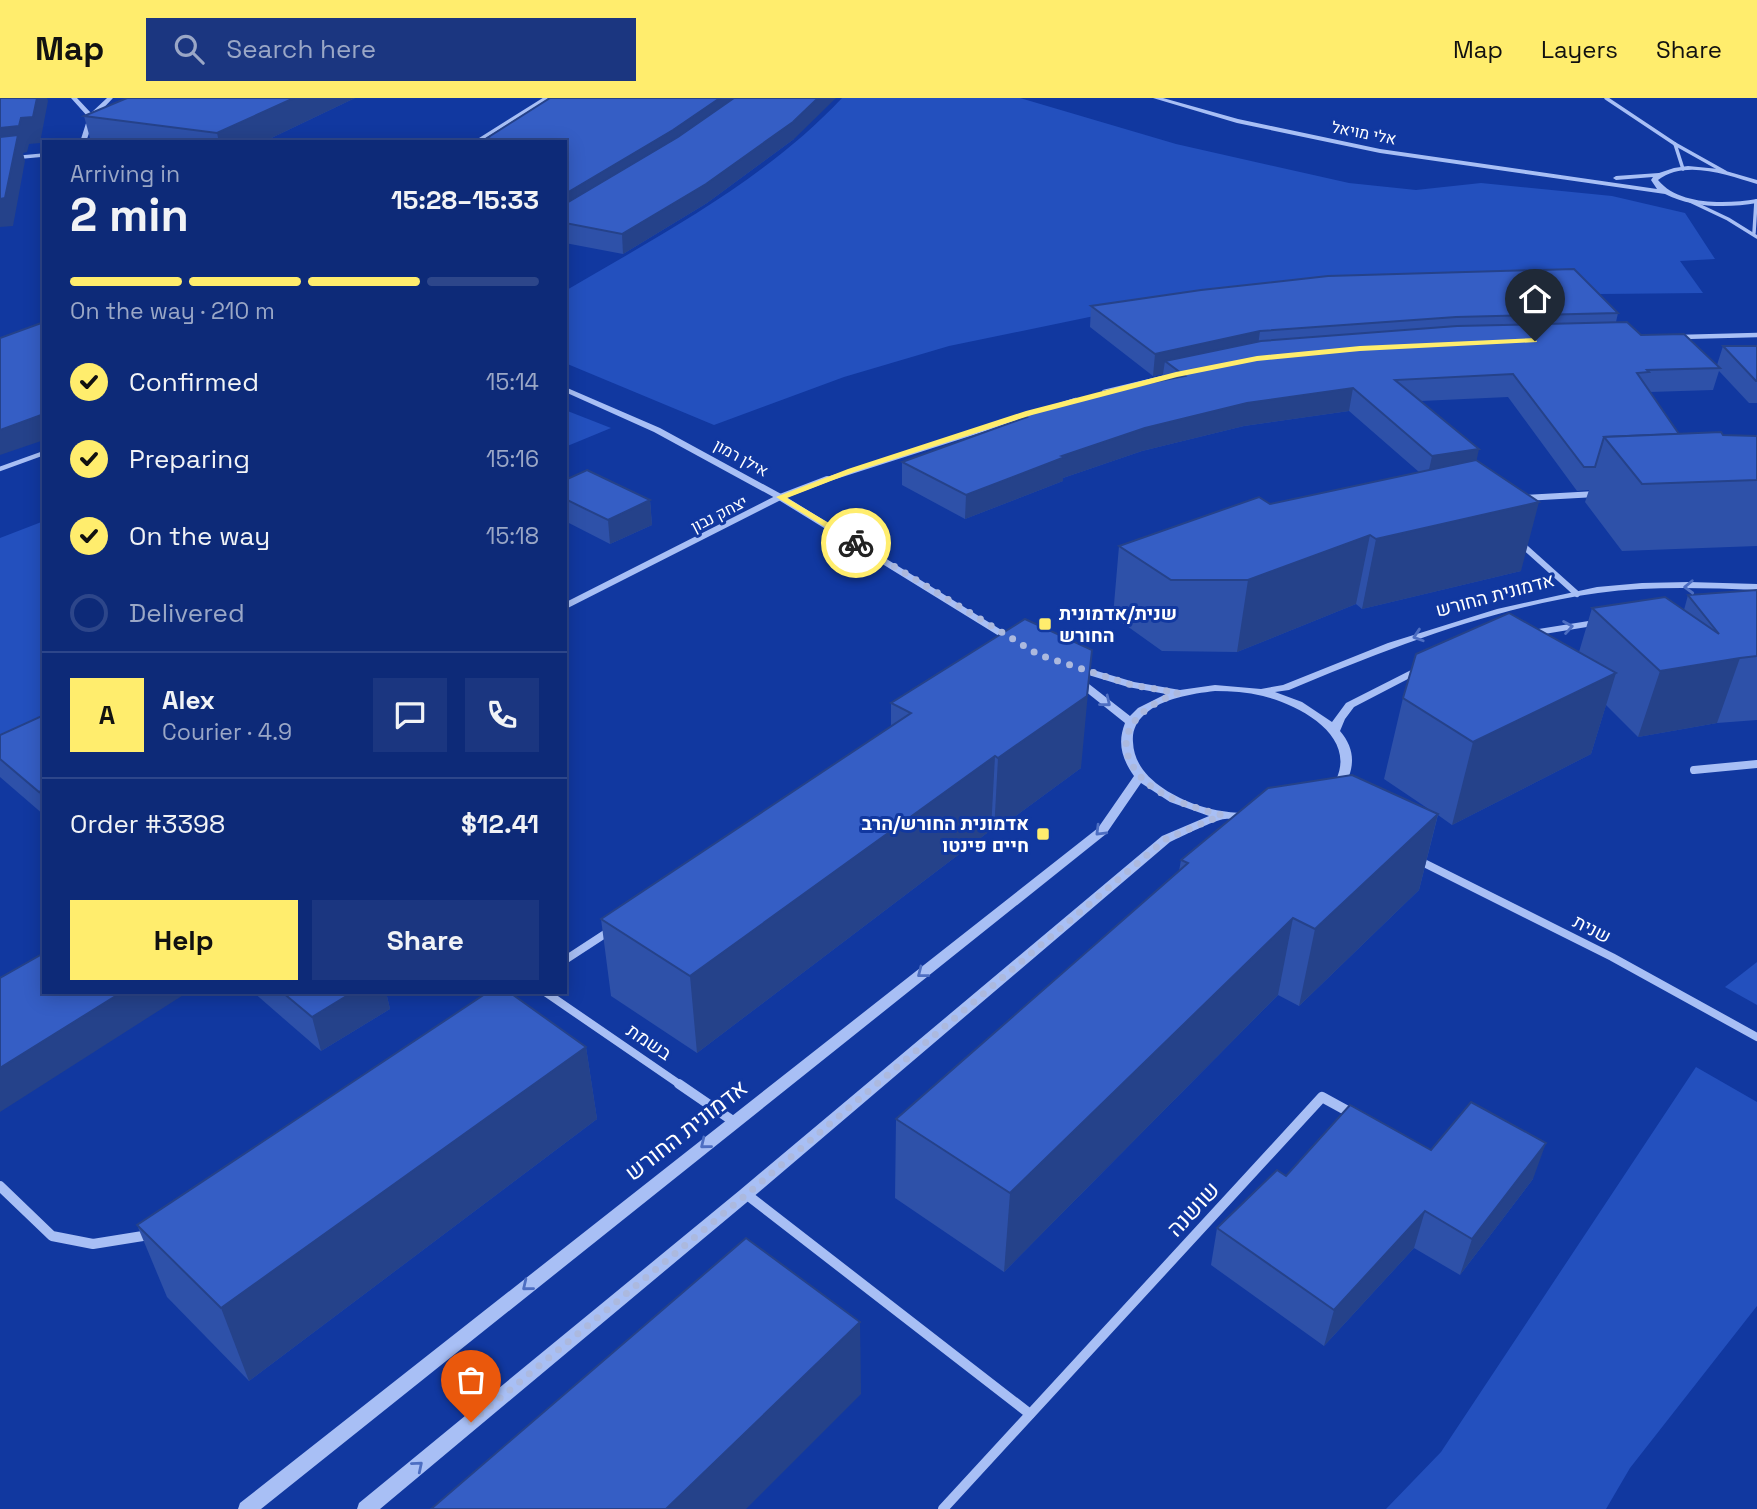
<!DOCTYPE html>
<meta charset="utf-8">
<style>
:root{--surface:#0d2a78;--page:#1b3680;--text:#f1f3f6;--muted:#9aa7c6;--line:#2d468a;--accent:#ffed6d}
body{margin:0;font-family:"Space Grotesk",Heebo,sans-serif;background:var(--page);color:var(--text);height:100vh;display:flex;flex-direction:column;font-size:26px;white-space:nowrap}
*{box-sizing:border-box;margin:0}
p{font-size:23px;color:var(--muted)}
.icon{flex:none;width:38px;height:38px;fill:none;stroke:currentColor;stroke-width:2;stroke-linecap:round;stroke-linejoin:round}
.map{position:relative;flex:1;overflow:hidden}
.drawer{position:absolute;left:42px;top:42px;width:525px;height:854px;display:flex;flex-direction:column;background:var(--surface);border-radius:0px;box-shadow:0 4px 18px #0003,0 0 0 2px var(--line)}
.drawer>*{flex:none}
.pin{position:absolute;display:grid;place-items:center;width:60px;height:60px;color:#fff;margin:-72px -30px;border-radius:50% 50% 50% 0;rotate:-45deg;box-shadow:0 0 7px #0007}
.pin .icon{rotate:45deg}
.courier{position:absolute;display:grid;place-items:center;width:70px;height:70px;margin:-35px;border:5px solid #ffed6d;border-radius:50%;background:#fff;color:#222;box-shadow:0 2px 9px #0007}
.summary em{font-style:normal;font-weight:800}
.summary div{display:flex;flex-direction:column-reverse}
.summary{display:flex;align-items:center;justify-content:space-between;height:119px;padding:0 28px}
h1{font-size:46px;font-weight:800;line-height:52px}
.bar{display:grid;grid-template-columns:repeat(4,1fr);gap:10px 7px;align-content:center;height:84px;padding:0 28px}
.bar i{height:9px;border-radius:5px;background:var(--line)}
.bar .current{background:var(--accent)}
.bar p{grid-column:span 4}
.line{display:flex;align-items:center;gap:18px;padding:0 28px;border-top:2px solid var(--line)}
.line div{flex:1}
.round{display:grid;place-items:center;flex:none;width:74px;height:74px;border-radius:0px;background:var(--page)}
ol{padding:0 28px;list-style:none}
li{display:flex;align-items:center;gap:21px;height:77px}
li p{margin-inline-start:auto}
li .icon{padding:7px;border-radius:50%;background:var(--accent);color:#111;stroke-width:4}
li:last-child{color:var(--muted)}
li i{width:38px;height:38px;border:4px solid var(--line);border-radius:50%}
.cta{display:flex;gap:14px;margin-top:auto;padding:14px 28px}
.cta a{flex:1;height:80px;border-radius:0px;background:var(--accent);color:#111;font-size:28px;font-weight:800;line-height:80px;text-align:center}
.cta a+a{background:var(--page);color:var(--text)}
header{display:flex;align-items:center;gap:42px;box-sizing:border-box;height:98px;padding:0 35px;background:var(--accent);color:#111}
header strong{font-size:33px}
nav{display:flex;gap:38px;margin-inline-start:auto;font-size:24px}
.search{width:490px;height:63px;background:var(--page);display:flex;align-items:center;gap:18px;box-sizing:border-box;padding:0 24px;border-radius:0px;color:var(--muted);font-size:26px}
.map>svg:first-child{display:block}
</style>
<header>
<strong>Map</strong>
<div class="search"><svg class="icon" aria-label="search" viewBox="0 0 24 24"><circle cx="10" cy="10" r="6"/><path d="M15 15l6 6"/></svg>Search here</div>
<nav><a>Map</a><a>Layers</a><a>Share</a></nav>
</header>
<div class="map">
<svg width="1757" height="1411" viewBox="0 0 1757 1411">
<rect width="100%" height="100%" fill="#1138a0"/>
<g fill="#2350be">
<path d="M842,0H1020L1176,46L1349,85L1416,92L1481,85L1612,98L1685,115L1715,161L1680,163L1703,195L1600,196L1581,179L1152,206L949,248L844,279L714,327L565,265V193C662,136 764,83 842,0Z"/>
<polygon points="565,312 611,330 565,349"/>
<polygon points="44,423 44,624 0,644 0,440"/>
<polygon points="1757,864 1757,907 1725,889"/>
<polygon points="1696,969 1757,1004 1757,1208 1630,1370 1606,1411 1386,1411 1441,1354"/>
</g>
<g fill="none" stroke-linecap="round" stroke-linejoin="round">
<g stroke="#a8bff5" stroke-width="3.5">
<polyline points="1606,0 1675,46 1725,74"/>
<polyline points="476,44 546,0"/>
<polyline points="1675,46 1683,71"/>
<polyline points="0,61 44,57"/>
<polyline points="1690,103 1728,121 1757,139"/>
<polyline points="1754,135 1756,103"/>
</g>
<g stroke="#a8bff5" stroke-width="4.5">
<polyline points="1681,239 1757,237"/>
<polyline points="1104,294 1171,278"/>
<polyline points="0,371 44,355"/>
<polyline points="822,383 1076,302"/>
</g>
<g stroke="#a8bff5" stroke-width="6">
<polyline points="1524,400 1596,396"/>
<polyline points="1520,445 1577,496"/>
<polyline points="565,508 780,399 827,381"/>
</g>
<g stroke="#a8bff5" stroke-width="8">
<polyline points="1694,672 1757,666"/>
<polyline points="1420,763 1612,859 1757,939"/>
<polyline points="565,862 611,832"/>
<polyline points="545,894 682,988"/>
</g>
<g stroke="#a8bff5" stroke-width="10">
<polyline points="679,986 733,1023"/>
<polyline points="0,1088 52,1138 93,1146 149,1137"/>
<polyline points="746,1096 1030,1316"/>
<polyline points="943,1411 1322,999 1353,1016"/>
</g>
<g fill="#a8bff5" fill-rule="evenodd">
<polygon points="71,0 77,0 91,15 107,0 113,0 94,20 86,44 80,44 88,19"/>
<path d="M1153,0H1163L1238,21L1380,51L1657,91L1651,82L1653,79L1616,82L1613,80L1616,78L1659,75L1674,70L1688,68L1719,71L1757,82V86C1728,77 1685,61 1658,82C1679,108 1727,106 1757,101V105C1728,110 1692,110 1665,96L1380,55L1237,25Z"/>
<polygon points="565,289 660,330 783,397 1021,544 1016,547 1012,546 777,401 654,334 565,294"/>
<path d="M1689,484L1757,486V492C1704,490 1650,488 1598,495C1491,510 1388,551 1289,592L1275,594L1302,604L1332,624L1346,605L1421,567H1429L1431,569L1354,609L1345,621L1340,633C1352,647 1355,662 1349,678C1336,715 1286,723 1252,723C1243,723 1234,720 1225,721C1214,722 1183,738 1170,744L752,1100L380,1411H357L359,1405L740,1092L1162,738L1209,718L1170,704L1141,685L1106,736L261,1411H238L240,1405L1098,730L1134,678C1122,661 1117,645 1125,625L1070,581L1076,578L1080,579L1130,618L1138,610L1166,596L1128,589L1072,572L1070,570L1072,568H1080L1134,584L1180,592L1215,587L1261,591L1283,587L1388,545L1497,511L1597,489L1642,485ZM1215,593C1231,593 1247,594 1263,598C1299,607 1357,637 1336,682C1327,701 1301,711 1282,713C1254,717 1224,716 1197,707C1169,697 1134,677 1133,644C1132,633 1136,624 1145,616C1163,600 1191,596 1215,593Z"/>
<polygon points="1601,521 1605,522 1606,524 1605,526 1526,539 1521,536 1526,533"/>
</g>
</g>
<g fill="#2e51a9">
<polygon points="127,0 355,0 263,44 91,44 84,18"/>
<polygon points="487,40 794,41 707,105 623,156 565,145 565,44 487,42"/>
<polygon points="1091,208 1618,215 1616,224 1641,237 1717,267 1723,248 1757,248 1757,305 1749,305 1719,273 1713,292 1650,294 1679,336 1757,338 1757,448 1622,453 1585,404 1589,392 1577,393 1508,299 1421,303 1477,362 1521,473 1362,511 1356,506 1237,554 1162,553 1113,518 1119,448 1270,406 1419,374 1349,313 1244,328 1142,353 1063,380 1063,383 965,421 902,387 902,364 1025,319 1025,317 1163,283 1163,276 1153,278 1090,229"/>
<polygon points="565,382 650,402 652,427 610,446 565,423"/>
<polygon points="1757,492 1757,622 1717,625 1638,639 1606,607 1591,656 1452,727 1438,717 1419,792 1299,908 1278,897 1004,1174 895,1100 896,1021 1179,773 1181,762 1433,714 1384,681 1403,600 1579,554 1592,510 1684,512 1688,497"/>
<polygon points="891,605 1081,670 994,734 991,732 697,955 611,898 601,821 891,628"/>
<polygon points="44,617 44,717 0,679 0,637"/>
<polygon points="253,894 386,894 390,911 321,953"/>
<polygon points="586,949 597,1021 249,1283 167,1199 137,1127"/>
<polygon points="1431,1052 1533,1081 1460,1177 1414,1150 1324,1248 1211,1167 1217,1130 1286,1078"/>
</g>
<g fill="#25428a">
<polygon points="37,0 47,0 48,3 40,45 29,46 27,54 23,55 25,63 13,128 0,129 0,30"/>
<polygon points="294,0 355,0 263,44 219,44 217,35"/>
<polygon points="720,0 746,0 565,117 565,96"/>
<polygon points="818,0 836,0 794,41 707,105 623,156 622,136"/>
<polygon points="1260,233 1257,255 1165,263 1163,276 1153,278 1155,256"/>
<polygon points="1353,290 1349,313 1244,328 1142,353 1063,380 1063,383 965,421 966,397 1062,358 1145,330 1247,305"/>
<polygon points="44,316 44,342 0,357 0,332"/>
<polygon points="1479,351 1474,375 1427,381 1432,358"/>
<polygon points="650,402 652,427 610,446 608,422"/>
<polygon points="1539,404 1521,473 1362,511 1376,441"/>
<polygon points="1370,437 1356,506 1237,554 1248,482"/>
<polygon points="1092,552 1081,670 994,734 998,660"/>
<polygon points="1740,560 1717,625 1638,639 1660,573"/>
<polygon points="1616,575 1591,656 1452,727 1473,644"/>
<polygon points="995,658 991,732 697,955 690,878"/>
<polygon points="44,692 44,707 39,694"/>
<polygon points="1438,716 1419,792 1299,908 1315,831"/>
<polygon points="1293,820 1278,897 1004,1174 1010,1095"/>
<polygon points="122,894 188,894 0,1014 0,970"/>
<polygon points="353,894 386,894 390,911 321,953 312,919"/>
<polygon points="586,949 597,1021 249,1283 221,1210"/>
<polygon points="1546,1045 1533,1081 1460,1177 1472,1141"/>
<polygon points="1425,1113 1414,1150 1324,1248 1334,1212"/>
<polygon points="860,1224 861,1296 746,1411 666,1411"/>
</g>
<g fill="#355ec5" stroke="#25428a" stroke-width="2">
<polygon points="0,0 37,0 33,19 21,20 19,28 0,30"/>
<polygon points="127,0 294,0 217,35 84,18"/>
<polygon points="550,0 720,0 673,32 565,96 565,44 484,44 491,41 487,40"/>
<polygon points="734,0 818,0 793,24 706,86 622,136 565,125 565,106 678,39"/>
<polygon points="18,37 5,100 0,101 0,39"/>
<polygon points="1574,171 1618,215 1456,219 1260,233 1155,256 1091,208 1201,192 1328,178"/>
<polygon points="44,224 44,316 0,332 0,240"/>
<polygon points="1627,224 1641,237 1684,236 1720,270 1647,272 1649,274 1637,275 1679,336 1604,339 1595,369 1584,369 1513,276 1395,282 1479,351 1432,358 1353,290 1247,305 1145,330 1062,358 1065,359 966,397 902,364 1027,319 1025,317 1097,295 1185,278 1165,263 1261,243 1457,228"/>
<polygon points="1723,248 1757,248 1757,283 1756,283"/>
<polygon points="1721,334 1723,337 1757,338 1757,382 1642,386 1604,339"/>
<polygon points="1476,362 1539,404 1376,441 1370,437 1248,482 1171,482 1119,448 1259,399 1270,406"/>
<polygon points="587,372 650,402 608,422 565,401 565,382"/>
<polygon points="1757,492 1757,558 1740,560 1660,573 1592,510 1665,499 1719,536 1688,497"/>
<polygon points="1509,515 1616,575 1473,644 1403,600 1416,556"/>
<polygon points="1025,521 1092,552 1087,598 998,660 995,658 690,878 601,821 911,615 891,605"/>
<polygon points="44,617 44,692 39,694 0,661 0,637"/>
<polygon points="1352,677 1438,716 1315,831 1293,820 1010,1095 896,1021 1188,765 1181,762 1268,690"/>
<polygon points="44,855 44,894 122,894 0,970 0,880"/>
<polygon points="282,894 353,894 312,919"/>
<polygon points="488,894 509,894 586,949 221,1210 137,1127"/>
<polygon points="1471,1004 1546,1045 1472,1141 1425,1113 1334,1212 1217,1130 1277,1072 1286,1078 1350,1007 1431,1052"/>
<polygon points="746,1140 860,1224 666,1411 431,1411"/>
</g>
<defs><path id="oneway-chevron" d="M-2-3.5L2.5 0L-2 3.5" fill="none" stroke-width="1.6" stroke-linecap="round" stroke-linejoin="round" transform="scale(1.75)"/></defs>
<g stroke="#4d6ec2">
<use href="#oneway-chevron" transform="translate(1689 489) rotate(178)"/>
<use href="#oneway-chevron" transform="translate(1568 529) rotate(-9)"/>
<use href="#oneway-chevron" transform="translate(1418 538) rotate(162)"/>
<use href="#oneway-chevron" transform="translate(1106 604) rotate(39)"/>
<use href="#oneway-chevron" transform="translate(1100 733) rotate(135)"/>
<use href="#oneway-chevron" transform="translate(922 875) rotate(142)"/>
<use href="#oneway-chevron" transform="translate(705 1046) rotate(141)"/>
<use href="#oneway-chevron" transform="translate(527 1188) rotate(141)"/>
<use href="#oneway-chevron" transform="translate(418 1368) rotate(-40)"/>
</g>
<polygon fill="#ffed6d" points="1535,240 1537,244 1360,253 1257,263 1177,279 1032,317 854,374 787,400 859,443 859,447 856,448 776,399 848,371 1026,313 1176,274 1257,258 1360,248"/>
<g fill="none" stroke-linecap="round" stroke-linejoin="round">
<path stroke="#acb9de" stroke-width="7" stroke-dasharray="0 12.6" d="M471,1324L747,1096L1166,741L1222,717C1195,710 1159,700 1140,678C1106,638 1141,608 1178,595L1132,587L1039,557L856,445"/>
</g>
<g fill="#ffed6d" stroke="#1138a0" stroke-width="2.5">
<rect x="1038" y="519" width="14" height="14" rx="3.5"/>
<rect x="1036" y="729" width="14" height="14" rx="3.5"/>
</g>
<g text-anchor="middle" dominant-baseline="central" stroke-width="6" stroke-linejoin="round" paint-order="stroke">
<g font-size="16" fill="#fff" stroke="#1138a0">
<text transform="translate(1364 35) rotate(11)">אלי מויאל</text>
<text transform="translate(741 360) rotate(29)">אילן רמון</text>
<text transform="translate(719 416) rotate(-27)">יצחק נבון</text>
</g>
<g font-size="19" fill="#fff" stroke="#1138a0">
<text transform="translate(1495 497) rotate(-15)">אדמונית החורש</text>
<text transform="translate(1592 831) rotate(27)">שנית</text>
<text transform="translate(649 944) rotate(34)">בשמת</text>
</g>
<g font-size="19" font-weight="bold" fill="#fff" stroke="#1138a0" text-anchor="start">
<text x="1059" y="515">שנית/אדמונית<tspan x="1059" dy="22">החורש</tspan></text>
<text x="1029" y="725" text-anchor="end">אדמונית החורש/הרב<tspan x="1029" dy="22">חיים פינטו</tspan></text>
</g>
<g font-size="23" fill="#fff" stroke="#1138a0">
<text transform="translate(686 1032) rotate(-38)">אדמונית החורש</text>
<text transform="translate(1193 1111) rotate(-47)">שושנה</text>
</g>
</g>
</svg>
<div class="pin" style="left:471px;top:1324px;background:#ea580c"><svg class="icon" aria-label="bag" viewBox="0 0 24 24"><path d="M5 8h14l-1 12H6zM9 8a3 3 0 0 1 6 0"/></svg></div>
<div class="pin" style="left:1535px;top:243px;background:#1f2937"><svg class="icon" aria-label="home" viewBox="0 0 24 24"><path d="M3 11l9-7 9 7M6 9v11h12V9"/></svg></div>
<div class="courier" style="left:856px;top:445px"><svg class="icon" aria-label="bike" viewBox="0 0 24 24"><circle cx="6" cy="16" r="4"/><circle cx="18" cy="16" r="4"/><path d="M6 16l4-8h5l3 8M10 8l3 8H6M13 5h3"/></svg></div>
<section class="drawer">
<div class="summary"><div><h1>2 min</h1><p>Arriving in</p></div><em>15:28–15:33</em></div>
<div class="bar"><i class="current"></i><i class="current"></i><i class="current"></i><i></i><p>On the way · 210 m</p></div>
<ol>
<li><svg class="icon" aria-label="check" viewBox="0 0 24 24"><path d="M5 12l5 5 9-10"/></svg>Confirmed<p>15:14</p></li>
<li><svg class="icon" aria-label="check" viewBox="0 0 24 24"><path d="M5 12l5 5 9-10"/></svg>Preparing<p>15:16</p></li>
<li><svg class="icon" aria-label="check" viewBox="0 0 24 24"><path d="M5 12l5 5 9-10"/></svg>On the way<p>15:18</p></li>
<li><i></i>Delivered</li>
</ol>
<div class="line" style="height:126px"><b class="round" style="background:var(--accent);color:#111">A</b><div><b>Alex</b><p>Courier · 4.9</p></div><a class="round"><svg class="icon" aria-label="chat" viewBox="0 0 24 24"><path d="M4 5h16v11H9l-5 4z"/></svg></a><a class="round"><svg class="icon" aria-label="phone" viewBox="0 0 24 24"><path d="M5 4h4l2 5-3 2q2 4 5 5l2-3 5 2v4C11 20 4 13 5 4z"/></svg></a></div>
<div class="line" style="height:91px"><div>Order #3398</div><b>$12.41</b></div>
<div class="cta"><a>Help</a><a>Share</a></div>
</section>
</div>
